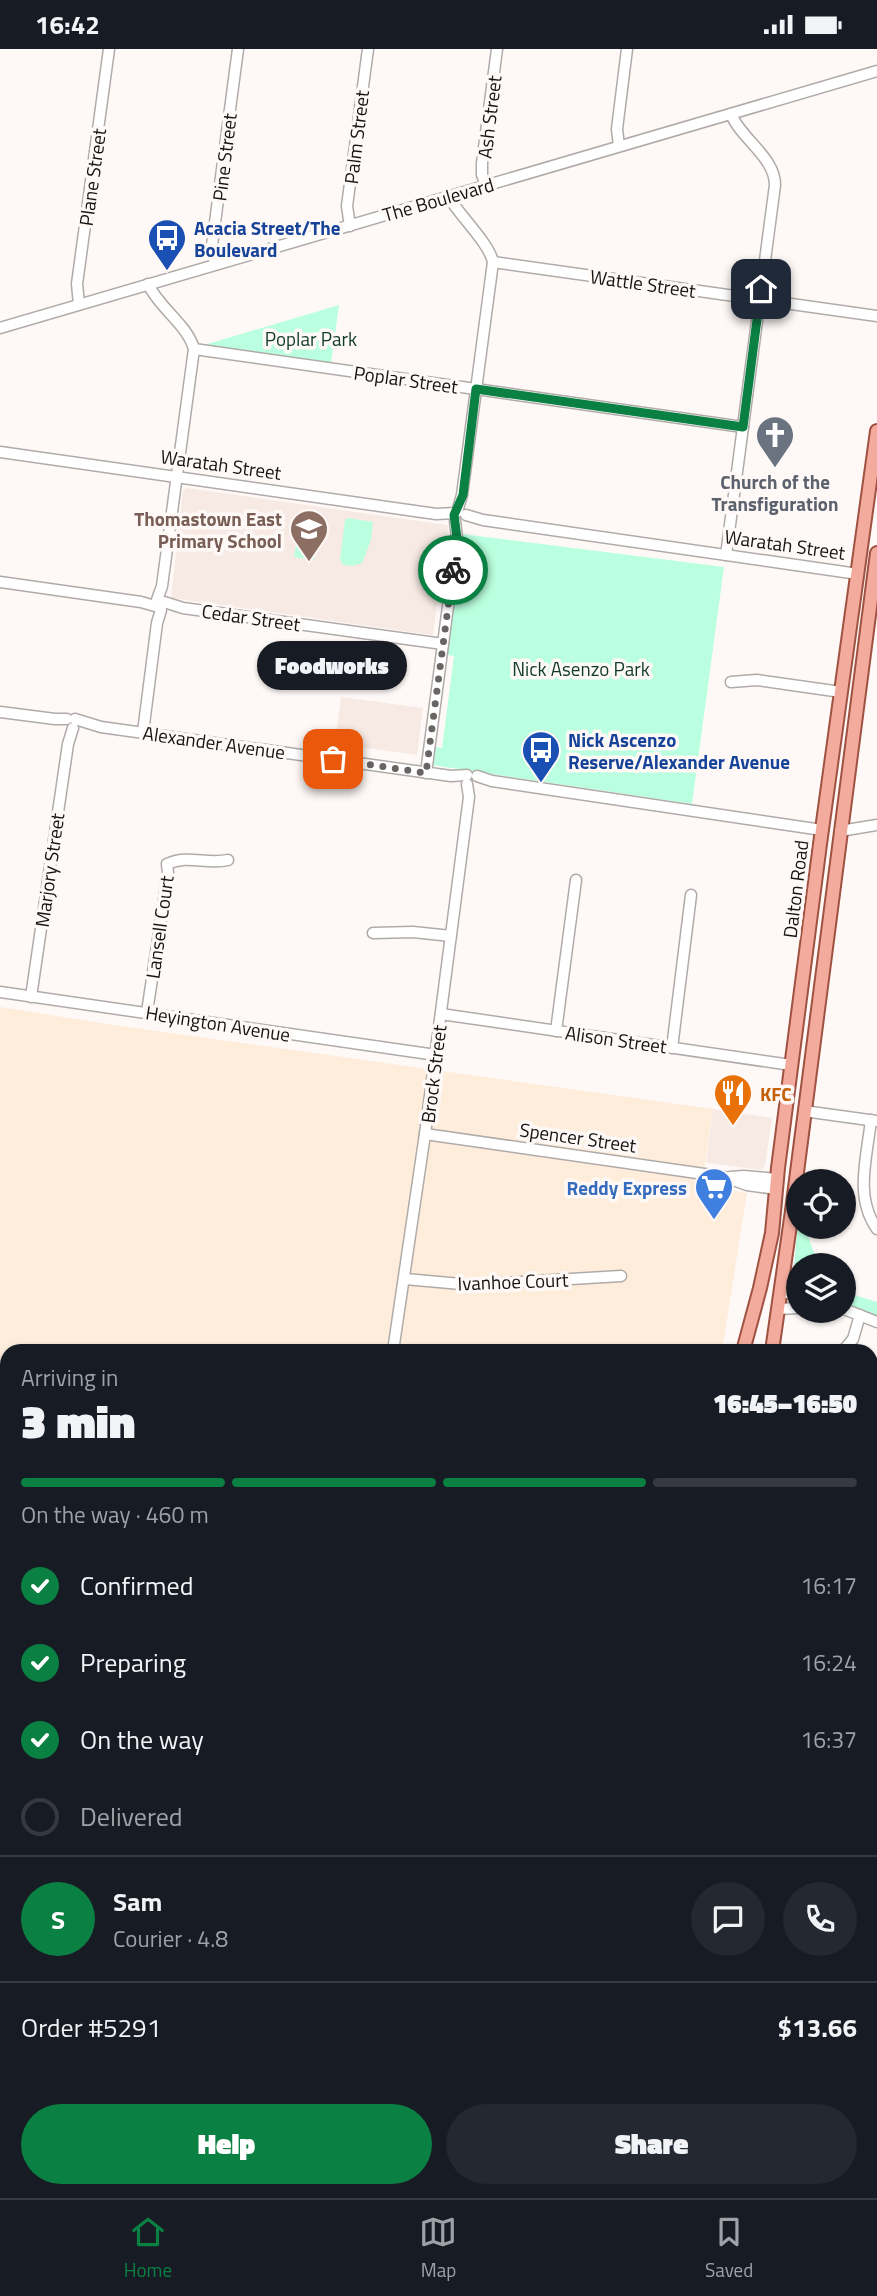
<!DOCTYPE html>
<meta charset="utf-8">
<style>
:root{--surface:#171b24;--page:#242831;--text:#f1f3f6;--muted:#9ea1a6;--line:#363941;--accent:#0b8043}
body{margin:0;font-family:"Titillium Web",sans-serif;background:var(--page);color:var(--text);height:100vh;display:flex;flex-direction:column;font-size:26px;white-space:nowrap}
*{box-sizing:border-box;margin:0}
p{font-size:23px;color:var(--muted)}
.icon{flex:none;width:38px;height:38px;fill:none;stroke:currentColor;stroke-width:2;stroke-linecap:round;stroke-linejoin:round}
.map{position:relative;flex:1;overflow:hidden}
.panel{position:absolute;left:0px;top:1295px;width:878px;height:854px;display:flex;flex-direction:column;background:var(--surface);border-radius:21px 21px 0 0;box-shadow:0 2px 5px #0004}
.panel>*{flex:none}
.tools{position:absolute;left:786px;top:1120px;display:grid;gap:14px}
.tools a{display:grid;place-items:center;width:70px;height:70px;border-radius:50%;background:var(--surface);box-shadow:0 2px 5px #0004;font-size:35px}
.pin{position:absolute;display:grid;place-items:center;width:60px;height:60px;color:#fff;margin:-30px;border-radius:14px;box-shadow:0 4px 10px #0006}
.courier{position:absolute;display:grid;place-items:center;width:70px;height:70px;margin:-35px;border:5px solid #0b8043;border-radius:50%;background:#fff;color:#222;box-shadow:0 2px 9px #0007}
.bubble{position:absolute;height:49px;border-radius:24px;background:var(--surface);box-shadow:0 2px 5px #0004;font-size:23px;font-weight:800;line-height:49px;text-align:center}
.summary em{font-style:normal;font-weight:800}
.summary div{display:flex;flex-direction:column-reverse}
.summary{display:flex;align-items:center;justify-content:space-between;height:119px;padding:0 21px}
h1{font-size:46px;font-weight:800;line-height:52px}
.bar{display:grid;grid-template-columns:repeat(4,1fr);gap:10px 7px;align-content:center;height:84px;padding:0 21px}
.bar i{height:9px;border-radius:5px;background:var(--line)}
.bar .selected{background:var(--accent)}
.bar p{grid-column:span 4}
.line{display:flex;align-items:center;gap:18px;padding:0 21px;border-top:2px solid var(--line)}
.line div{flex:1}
.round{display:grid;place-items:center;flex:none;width:74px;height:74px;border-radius:37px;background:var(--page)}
ol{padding:0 21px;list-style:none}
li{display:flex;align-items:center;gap:21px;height:77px}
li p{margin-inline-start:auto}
li .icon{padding:7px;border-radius:50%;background:var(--accent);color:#fff;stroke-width:4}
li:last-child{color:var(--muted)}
li i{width:38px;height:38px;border:4px solid var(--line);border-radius:50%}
.cta{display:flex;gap:14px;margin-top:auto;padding:14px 21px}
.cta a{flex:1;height:80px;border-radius:42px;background:var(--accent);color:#fff;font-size:28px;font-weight:800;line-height:80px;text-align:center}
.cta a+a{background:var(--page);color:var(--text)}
.status{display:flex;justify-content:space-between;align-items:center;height:49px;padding:0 35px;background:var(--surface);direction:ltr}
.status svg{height:19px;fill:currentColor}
.tabs{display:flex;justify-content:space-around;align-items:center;height:98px;border-top:2px solid var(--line);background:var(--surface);font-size:19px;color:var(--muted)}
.tabs a{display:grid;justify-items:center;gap:4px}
.tabs .selected{color:var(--accent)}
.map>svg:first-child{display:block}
</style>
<div class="status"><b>16:42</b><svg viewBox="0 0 49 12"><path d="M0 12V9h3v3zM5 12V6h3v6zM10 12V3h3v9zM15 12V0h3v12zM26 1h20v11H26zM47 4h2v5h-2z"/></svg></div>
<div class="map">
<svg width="877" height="2149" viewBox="0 0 877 2149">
<rect width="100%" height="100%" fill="#fef9f7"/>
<g fill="#f7eae4">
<polygon points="187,439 447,476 448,478 433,586 171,549 183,441"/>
<polygon points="341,648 423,659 417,706 335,695"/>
<polygon points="713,1060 772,1069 765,1117 762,1121 706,1114"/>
<polygon points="489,2142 574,2142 568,2149 484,2149"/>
</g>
<g fill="#feeddb">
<polygon points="0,958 107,975 713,1060 702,1136 747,1144 722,1302 7,1302 7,1322 0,1322"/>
<polygon points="0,1430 7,1430 7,1753 0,1752"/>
<polygon points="877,1736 877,2149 791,2149 789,2142 872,2142 872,1740"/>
<polygon points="0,1778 7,1779 7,2142 379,2142 374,2149 0,2149"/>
<polygon points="702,2142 763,2142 764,2149 700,2149"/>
</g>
<g fill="#baffdf">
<polygon points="339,256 331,315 204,296"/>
<polygon points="348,469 373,473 371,491 362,514 352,517 343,516 340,511 345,471"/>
<polygon points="300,471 319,474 314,511 294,508"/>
<polygon points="462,485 724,518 692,755 432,716 434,698 442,699 454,607 447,606"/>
<polygon points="798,1169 798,1178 805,1178 818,1216 798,1216 798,1242 793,1233"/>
<polygon points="844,1243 877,1253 877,1268 844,1255"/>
</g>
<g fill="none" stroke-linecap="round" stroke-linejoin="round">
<defs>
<g id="minor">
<polyline points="619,97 617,80 627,0"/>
<polyline points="486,136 482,126 482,114 497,0"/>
<path d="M448,147C459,166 489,194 493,213L462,446L457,463"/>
<polyline points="350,177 347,157 368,0"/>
<polyline points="493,213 877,267"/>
<polyline points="215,215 212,196 238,0"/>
<path d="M148,235C159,259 187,275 194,300L162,537L157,551"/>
<polyline points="79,255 77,235 109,0"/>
<polyline points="0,279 877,22"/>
<polyline points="194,300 743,378"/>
<polyline points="0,403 436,465 455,464"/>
<polyline points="466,466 483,471 858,525"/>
<path d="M726,506L775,136C775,108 741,90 731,65"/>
<polyline points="0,533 141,553 155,557"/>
<polyline points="164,553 183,559 443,595"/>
<polyline points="731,633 757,631 841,643"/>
<polyline points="0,663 55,670 67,670"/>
<polyline points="75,670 101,678 451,727 467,726"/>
<polyline points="143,683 157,574 161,561"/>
<polyline points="426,724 457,489 455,472"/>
<polyline points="477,727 492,732 822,781"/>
<polyline points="840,782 877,776"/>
<polyline points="373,884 413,883 451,887"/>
<polyline points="0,943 436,1006"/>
<polyline points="31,948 68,695 73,679"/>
<path d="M147,963L168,824L167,815C188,805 206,816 228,811"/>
<polyline points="441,965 791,1016"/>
<polyline points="556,982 576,831"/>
<polyline points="672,999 691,846"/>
<polyline points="804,1062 876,1072"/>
<path d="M871,1071C867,1108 854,1148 877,1180"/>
<polyline points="425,1085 725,1128 747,1136 776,1140"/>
<polyline points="730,1128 744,1127 777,1130"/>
<polyline points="405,1230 472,1236 621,1227"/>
<polyline points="781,1243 798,1246"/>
<polyline points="778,1260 798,1259"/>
<polyline points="844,1260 877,1273"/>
<polyline points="393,1302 425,1085 469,748 467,735"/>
<polyline points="843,1302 853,1290 860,1266"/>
<polyline points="872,1351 877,1353"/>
<polyline points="872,1724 877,1719"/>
</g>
<g id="major">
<polyline points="743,1302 760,1239 772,1184 778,1119 820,795 877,382"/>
<polyline points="772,1302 792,1162 877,504"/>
<polyline points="0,1763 7,1764"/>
<polyline points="776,2142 777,2149"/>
<polyline points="410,2149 415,2142"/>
<polyline points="437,2149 443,2142"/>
</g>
<g id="highway">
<polyline points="0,1364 7,1365"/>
<polyline points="0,1392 7,1395"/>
<polyline points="872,1418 877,1419"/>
<polyline points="872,1488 877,1489"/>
<polyline points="872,1505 877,1506"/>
<polyline points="872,1570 877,1570"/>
</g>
</defs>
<use href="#minor" stroke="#b0aba9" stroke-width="13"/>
<use href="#major" stroke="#a05242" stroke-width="16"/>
<use href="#highway" stroke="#a05242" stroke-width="18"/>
<use href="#minor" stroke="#fff" stroke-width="10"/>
<use href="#major" stroke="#f3ab9d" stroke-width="12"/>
<use href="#highway" stroke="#eb735b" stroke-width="14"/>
</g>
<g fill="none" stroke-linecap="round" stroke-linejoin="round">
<polyline stroke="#676463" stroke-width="7" stroke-dasharray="0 12.6" points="333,710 426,724 453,521"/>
<polyline stroke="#0b8043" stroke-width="9" points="453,521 457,489 454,466 463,446 476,340 743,378 761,240"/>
</g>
<defs>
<symbol id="bus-pin" viewBox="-11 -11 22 30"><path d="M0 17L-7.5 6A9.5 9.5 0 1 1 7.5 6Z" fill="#1a4fb4" stroke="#fef9f7"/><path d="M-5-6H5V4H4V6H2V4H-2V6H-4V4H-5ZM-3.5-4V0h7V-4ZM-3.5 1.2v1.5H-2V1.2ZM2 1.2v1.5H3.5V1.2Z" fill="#fff"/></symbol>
<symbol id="church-pin" viewBox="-11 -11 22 30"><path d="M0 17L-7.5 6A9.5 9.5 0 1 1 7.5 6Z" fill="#6b7280" stroke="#fef9f7"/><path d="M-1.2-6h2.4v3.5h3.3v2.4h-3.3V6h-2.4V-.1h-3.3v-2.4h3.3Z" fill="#fff"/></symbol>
<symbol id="school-pin" viewBox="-11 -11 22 30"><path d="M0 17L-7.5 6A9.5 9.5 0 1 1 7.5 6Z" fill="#8d6e63" stroke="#fef9f7"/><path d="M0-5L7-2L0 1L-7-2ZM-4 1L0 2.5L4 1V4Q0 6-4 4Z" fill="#fff"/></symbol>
<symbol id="restaurant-pin" viewBox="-11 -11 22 30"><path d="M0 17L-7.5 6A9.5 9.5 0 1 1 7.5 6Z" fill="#e8710a" stroke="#fef9f7"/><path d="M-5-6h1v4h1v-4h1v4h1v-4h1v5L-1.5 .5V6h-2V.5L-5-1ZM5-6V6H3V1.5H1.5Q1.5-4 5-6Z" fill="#fff"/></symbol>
<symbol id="supermarket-pin" viewBox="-11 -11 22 30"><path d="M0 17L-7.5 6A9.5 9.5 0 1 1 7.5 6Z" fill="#3f7fe0" stroke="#fef9f7"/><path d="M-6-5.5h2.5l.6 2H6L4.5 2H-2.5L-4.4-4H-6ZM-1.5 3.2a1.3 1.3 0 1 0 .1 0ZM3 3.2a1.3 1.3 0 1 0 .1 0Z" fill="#fff"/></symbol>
</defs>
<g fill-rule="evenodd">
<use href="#bus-pin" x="145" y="167" width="44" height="60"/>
<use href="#church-pin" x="753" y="364" width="44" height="60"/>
<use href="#school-pin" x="287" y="458" width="44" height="60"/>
<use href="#bus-pin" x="519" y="679" width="44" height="60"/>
<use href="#restaurant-pin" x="711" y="1022" width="44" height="60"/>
<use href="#supermarket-pin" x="692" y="1116" width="44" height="60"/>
</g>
<g text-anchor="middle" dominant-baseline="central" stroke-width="7" stroke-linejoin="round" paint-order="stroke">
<g font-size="19" fill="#151413" stroke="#fef9f7">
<text transform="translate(489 68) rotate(-83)">Ash Street</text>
<text transform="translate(356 88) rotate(-83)">Palm Street</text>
<text transform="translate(224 108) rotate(-83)">Pine Street</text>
<text transform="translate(92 128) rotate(-82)">Plane Street</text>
<text transform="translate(438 150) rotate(-16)">The Boulevard</text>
<text transform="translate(643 234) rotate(8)">Wattle Street</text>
<text transform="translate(406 330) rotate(8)">Poplar Street</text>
<text transform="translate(221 415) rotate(8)">Waratah Street</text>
<text transform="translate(785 495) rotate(8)">Waratah Street</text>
<text transform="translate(251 568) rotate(8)">Cedar Street</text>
<text transform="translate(214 693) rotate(8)">Alexander Avenue</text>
<text transform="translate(49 821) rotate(-82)">Marjory Street</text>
<text transform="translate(795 840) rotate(-83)">Dalton Road</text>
<text transform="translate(159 878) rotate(-82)">Lansell Court</text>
<text transform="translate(218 974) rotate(9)">Heyington Avenue</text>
<text transform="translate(616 990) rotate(8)">Alison Street</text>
<text transform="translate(433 1025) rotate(-83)">Brock Street</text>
<text transform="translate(578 1088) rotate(8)">Spencer Street</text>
<text transform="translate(513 1232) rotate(-2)">Ivanhoe Court</text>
</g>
<g font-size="19" font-weight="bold" fill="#164399" stroke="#fef9f7" text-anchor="start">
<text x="194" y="178">Acacia Street/The<tspan x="194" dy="22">Boulevard</tspan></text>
<text x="568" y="690">Nick Ascenzo<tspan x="568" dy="22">Reserve/Alexander Avenue</tspan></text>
</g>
<g font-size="19" fill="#103b2b" stroke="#fef9f7">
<text x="311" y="289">Poplar Park</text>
<text x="581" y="619">Nick Asenzo Park</text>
</g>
<g font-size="19" font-weight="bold" fill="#5b616d" stroke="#fef9f7">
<text x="775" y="432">Church of the<tspan x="775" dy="22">Transfiguration</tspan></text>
</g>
<g font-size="19" font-weight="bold" fill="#785e54" stroke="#fef9f7" text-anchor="end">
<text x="282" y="469">Thomastown East<tspan x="282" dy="22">Primary School</tspan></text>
</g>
<g font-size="19" font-weight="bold" fill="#c56008" stroke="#fef9f7" text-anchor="start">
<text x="760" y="1044">KFC</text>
</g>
<g font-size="19" font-weight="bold" fill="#366cbe" stroke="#fef9f7" text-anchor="end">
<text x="687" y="1138">Reddy Express</text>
</g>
</g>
</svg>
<div class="tools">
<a><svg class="icon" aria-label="locate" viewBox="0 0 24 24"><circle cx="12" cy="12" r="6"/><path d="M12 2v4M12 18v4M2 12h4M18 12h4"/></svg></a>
<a><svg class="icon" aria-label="layers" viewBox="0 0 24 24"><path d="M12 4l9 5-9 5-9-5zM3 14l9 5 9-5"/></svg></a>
</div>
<div class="pin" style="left:333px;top:710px;background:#ea580c"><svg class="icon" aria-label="bag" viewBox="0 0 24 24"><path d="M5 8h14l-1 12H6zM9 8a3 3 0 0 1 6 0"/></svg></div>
<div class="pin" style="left:761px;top:240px;background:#1f2937"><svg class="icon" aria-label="home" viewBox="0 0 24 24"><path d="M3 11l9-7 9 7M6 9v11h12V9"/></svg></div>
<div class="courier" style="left:453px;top:521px"><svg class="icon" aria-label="bike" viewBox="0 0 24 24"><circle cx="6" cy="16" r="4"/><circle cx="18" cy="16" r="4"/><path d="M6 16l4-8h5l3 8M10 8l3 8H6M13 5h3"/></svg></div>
<div class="bubble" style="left:257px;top:592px;width:150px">Foodworks</div>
<section class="panel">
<div class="summary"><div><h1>3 min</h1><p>Arriving in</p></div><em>16:45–16:50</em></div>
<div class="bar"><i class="selected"></i><i class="selected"></i><i class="selected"></i><i></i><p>On the way · 460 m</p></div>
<ol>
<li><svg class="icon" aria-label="check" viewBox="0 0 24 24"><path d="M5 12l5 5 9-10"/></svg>Confirmed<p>16:17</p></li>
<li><svg class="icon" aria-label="check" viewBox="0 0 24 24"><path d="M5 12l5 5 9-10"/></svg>Preparing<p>16:24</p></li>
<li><svg class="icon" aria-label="check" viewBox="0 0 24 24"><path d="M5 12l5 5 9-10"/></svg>On the way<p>16:37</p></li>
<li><i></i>Delivered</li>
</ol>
<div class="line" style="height:126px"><b class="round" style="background:var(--accent);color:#fff">S</b><div><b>Sam</b><p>Courier · 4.8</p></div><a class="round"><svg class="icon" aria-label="chat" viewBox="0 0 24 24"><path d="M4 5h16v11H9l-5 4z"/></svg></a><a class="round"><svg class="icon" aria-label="phone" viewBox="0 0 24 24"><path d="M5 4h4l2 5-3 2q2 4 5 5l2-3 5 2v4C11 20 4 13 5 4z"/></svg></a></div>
<div class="line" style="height:91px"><div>Order #5291</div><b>$13.66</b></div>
<div class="cta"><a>Help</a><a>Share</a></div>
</section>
</div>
<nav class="tabs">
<a class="selected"><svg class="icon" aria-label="home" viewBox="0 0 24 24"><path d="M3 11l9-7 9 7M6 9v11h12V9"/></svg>Home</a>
<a><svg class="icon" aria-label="map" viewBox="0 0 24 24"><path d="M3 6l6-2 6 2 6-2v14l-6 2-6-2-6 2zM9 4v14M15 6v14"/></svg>Map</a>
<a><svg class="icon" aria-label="saved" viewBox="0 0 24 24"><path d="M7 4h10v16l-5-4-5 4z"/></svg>Saved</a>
</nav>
